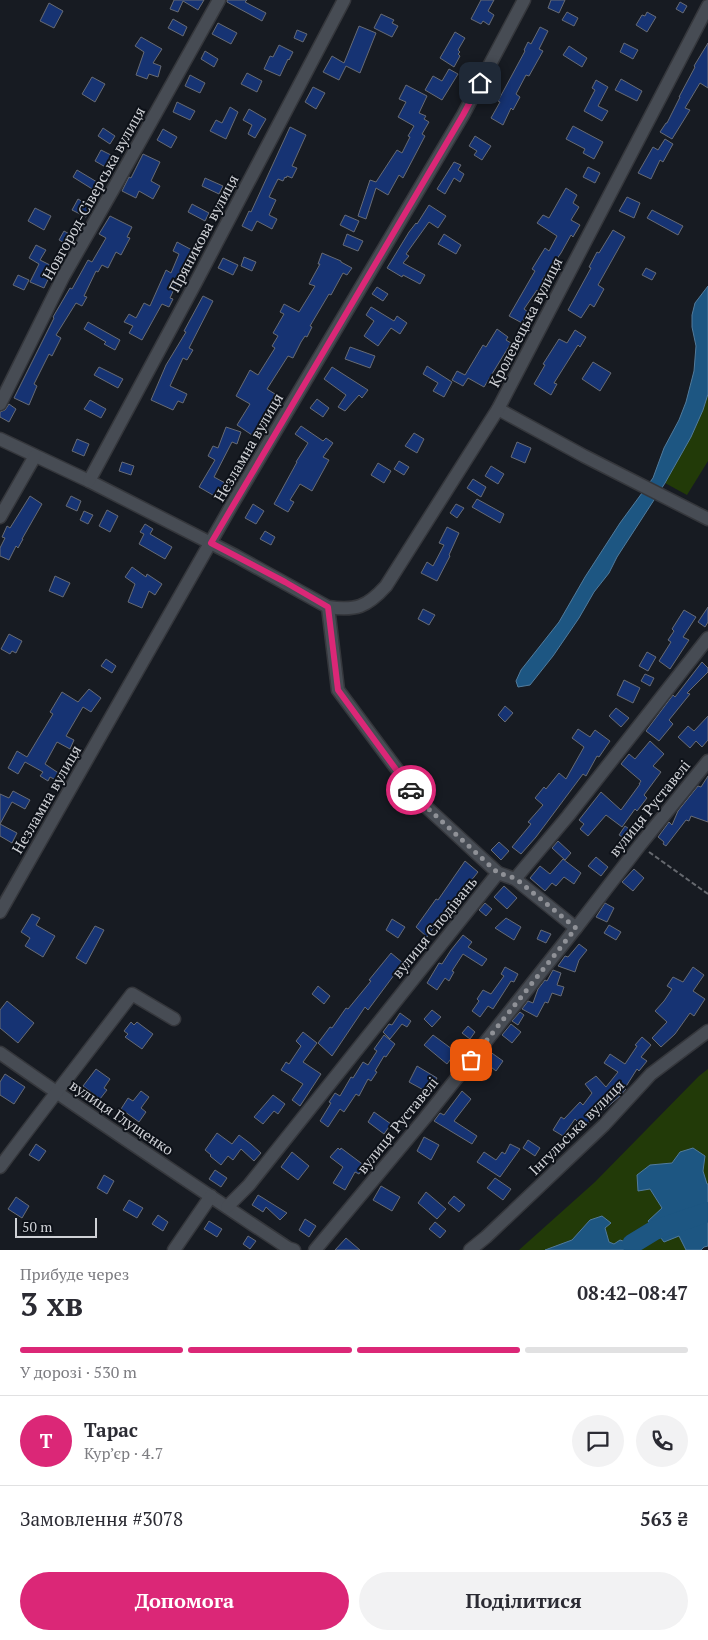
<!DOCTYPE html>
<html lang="uk">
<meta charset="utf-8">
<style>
:root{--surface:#fff;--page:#f2f2f3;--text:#2b2b33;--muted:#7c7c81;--line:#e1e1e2;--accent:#db2777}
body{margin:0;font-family:"PT Serif",serif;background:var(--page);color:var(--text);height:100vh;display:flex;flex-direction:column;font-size:19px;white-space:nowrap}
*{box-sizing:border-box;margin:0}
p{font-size:16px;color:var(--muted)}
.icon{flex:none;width:28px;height:28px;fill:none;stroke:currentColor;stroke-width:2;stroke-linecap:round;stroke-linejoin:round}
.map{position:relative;height:1250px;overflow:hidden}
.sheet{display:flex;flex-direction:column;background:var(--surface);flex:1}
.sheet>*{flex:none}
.scale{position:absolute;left:15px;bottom:12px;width:82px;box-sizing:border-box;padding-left:5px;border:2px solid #cfd1d6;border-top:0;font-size:14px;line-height:18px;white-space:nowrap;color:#cfd1d6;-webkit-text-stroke:4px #0e1219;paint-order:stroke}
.pin{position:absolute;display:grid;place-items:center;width:42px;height:42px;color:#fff;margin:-21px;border-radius:10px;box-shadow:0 2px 8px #0006}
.courier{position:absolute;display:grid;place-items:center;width:50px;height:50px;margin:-25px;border:4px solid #db2777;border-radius:50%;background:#fff;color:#222;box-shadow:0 1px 6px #0007}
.head em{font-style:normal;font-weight:600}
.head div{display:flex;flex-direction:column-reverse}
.head{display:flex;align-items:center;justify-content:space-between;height:85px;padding:0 20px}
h1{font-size:32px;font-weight:600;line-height:38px}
.bar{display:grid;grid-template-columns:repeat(4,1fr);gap:8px 5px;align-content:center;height:60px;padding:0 20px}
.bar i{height:6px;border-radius:4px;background:var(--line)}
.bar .current{background:var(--accent)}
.bar p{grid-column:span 4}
.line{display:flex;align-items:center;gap:12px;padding:0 20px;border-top:1px solid var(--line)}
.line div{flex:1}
.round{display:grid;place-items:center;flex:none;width:52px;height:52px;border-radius:26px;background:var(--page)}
.button{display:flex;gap:10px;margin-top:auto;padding:10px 20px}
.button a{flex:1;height:58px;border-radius:30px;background:var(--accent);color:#fff;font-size:20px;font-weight:600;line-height:58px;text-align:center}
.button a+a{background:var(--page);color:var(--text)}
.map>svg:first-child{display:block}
</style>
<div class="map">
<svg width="708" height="1250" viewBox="0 0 708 1250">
<rect width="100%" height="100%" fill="#171b22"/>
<g fill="#223a08">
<path d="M708,394V461L687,495L665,483C681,455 698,426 708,394Z"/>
<polygon points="708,1069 708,1184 707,1185 703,1171 705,1156 680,1152 672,1163 650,1165 650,1189 662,1208 648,1222 655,1230 679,1236 686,1250 635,1250 632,1244 614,1245 609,1242 605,1227 611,1224 590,1220 572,1240 545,1250 519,1250 595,1182 699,1076"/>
</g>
<g fill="#1d5682" stroke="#527b9b">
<polygon points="708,286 708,394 703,410 691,437 665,483 617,557 609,573 594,592 579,618 553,656 530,685 518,687 516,681 521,670 559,622 585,577 620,523 653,478 664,448 679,420 686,402 694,371 696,346 692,327 692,315 695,303"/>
<polygon points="693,1148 705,1156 703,1171 707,1184 708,1184 708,1246 704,1247 701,1250 686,1250 679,1236 664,1242 648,1221 662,1208 650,1189 638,1191 637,1175 650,1165 672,1163 680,1152"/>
<polygon points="602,1216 611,1223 605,1228 609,1242 614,1244 620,1240 632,1244 635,1250 545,1250 572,1240 590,1220"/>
</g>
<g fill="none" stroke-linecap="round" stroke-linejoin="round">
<polyline stroke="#1d5682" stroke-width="20" points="632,1244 655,1230 708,1212"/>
</g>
<g fill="#163373" stroke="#676b74">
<polygon points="174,0 204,0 198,10 183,1 178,12 170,9"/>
<polygon points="227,0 247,0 245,2 266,13 262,21 227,2"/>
<polygon points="481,0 494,0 488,11 494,15 489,25 483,21 481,24 471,19"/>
<polygon points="551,0 565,0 559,13 548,8"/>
<polygon points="680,2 687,6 683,13 676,9"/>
<polygon points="49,3 63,11 54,28 40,21"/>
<polygon points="567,12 578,18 574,26 562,20"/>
<polygon points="647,12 656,17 647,32 636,25 642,15 645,16"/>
<polygon points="381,14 394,20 392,23 398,26 392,37 374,28"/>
<polygon points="173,19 187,27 183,36 168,28"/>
<polygon points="218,23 237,33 231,44 212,34"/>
<polygon points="359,26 376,33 360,73 346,66 339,80 323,72 332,56 344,63"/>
<polygon points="540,27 548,31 539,49 543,51 529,76 526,75 516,94 520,97 513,110 511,108 503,125 491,118 500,102 498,101 525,51 524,50 528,42 531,44"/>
<polygon points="297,30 307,34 303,42 294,38"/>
<polygon points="455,32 465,38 458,50 460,52 458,54 460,56 454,67 440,58"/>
<polygon points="141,37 162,49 153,63 161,66 158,77 149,74 147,79 136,75 144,52 135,46"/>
<polygon points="624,43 638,50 633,59 620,52"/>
<polygon points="708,43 708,88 700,83 685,108 690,110 672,139 660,132 666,123 667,123 680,97 679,97 695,67 694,66"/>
<polygon points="279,45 293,52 289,60 288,59 280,76 264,69 270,56 273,57"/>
<polygon points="569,46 587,58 582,67 563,55"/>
<polygon points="205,51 218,59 214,67 201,59"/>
<polygon points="449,69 458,74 442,100 425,90 433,76 442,81"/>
<polygon points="247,73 262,81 257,92 241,84"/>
<polygon points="190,75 205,83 200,93 185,86"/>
<polygon points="92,77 105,84 95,102 82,94"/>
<polygon points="621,79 642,91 637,101 615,90"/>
<polygon points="596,80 608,87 598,106 608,111 602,121 584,111 595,90 592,88"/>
<polygon points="406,85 427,96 419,113 426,116 424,119 429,122 422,134 425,136 403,178 399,175 388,195 376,188 366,219 358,216 370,180 376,182 397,150 402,153 410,137 408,136 414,126 398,117 406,102 399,99"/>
<polygon points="313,87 325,93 316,109 305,102"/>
<polygon points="177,102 195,111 190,120 173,112"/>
<polygon points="230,107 238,112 226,139 210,131 216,120 222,123"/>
<polygon points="249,109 266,119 255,138 248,134 252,125 243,120"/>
<polygon points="573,126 603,142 594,159 583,153 585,149 566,139"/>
<polygon points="290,127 306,135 292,166 297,168 292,178 287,176 286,178 285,177 283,181 278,179 269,197 276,200 269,215 277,219 272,229 257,221 252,231 242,226 249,211 251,212"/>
<polygon points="103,128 115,136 110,144 98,136"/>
<polygon points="163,129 177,137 171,148 157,140"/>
<polygon points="475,136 491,146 482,160 474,155 477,151 469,146"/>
<polygon points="665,139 673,144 663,162 660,160 651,179 638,173 653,147 658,150"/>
<polygon points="101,150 115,157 109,169 95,161"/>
<polygon points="143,154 160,162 151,181 160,186 153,199 139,191 136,198 122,191 129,177 131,178"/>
<polygon points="454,162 461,165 458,170 464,174 460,182 454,178 445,194 437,189"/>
<polygon points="588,167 600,173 595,183 583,177"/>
<polygon points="77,170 102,185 97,192 73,177"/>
<polygon points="205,178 223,186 219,194 202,186"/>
<polygon points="566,188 577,195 573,203 579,207 571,220 580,225 573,237 571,235 561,253 542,280 545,281 539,292 537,290 524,309 528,312 522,323 509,316 535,271 532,269 545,248 549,251 557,236 537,223 543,215 549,218"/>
<polygon points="627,197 640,203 634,218 619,211"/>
<polygon points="78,199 92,207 86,217 72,210"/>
<polygon points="192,204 209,213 205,221 188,212"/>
<polygon points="429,205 446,216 438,228 429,222 406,254 409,256 403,263 425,275 420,284 403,275 402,277 387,268 409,232 416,223 417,224"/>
<polygon points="35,208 51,216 44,230 28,221"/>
<polygon points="652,210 683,226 678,235 647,218"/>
<polygon points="345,215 359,221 354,232 340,225"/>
<polygon points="110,216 132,227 127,237 130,238 121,255 116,252 108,268 102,265 98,272 96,271 84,296 87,297 82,306 76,303 56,335 61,338 52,356 49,354 34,384 37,386 29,405 14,398 54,318 53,317 70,288 72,289 88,260 92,262 106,238 99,234"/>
<polygon points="613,230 625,237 598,285 604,289 594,307 590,304 581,318 568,310 591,268 589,267 597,252 599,253"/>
<polygon points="64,231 73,236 68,245 59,240"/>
<polygon points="347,234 363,241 358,251 343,245"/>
<polygon points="444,234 461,245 456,254 438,244"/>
<polygon points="177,242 192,250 170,298 173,299 169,307 162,304 142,340 129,333 133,326 124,322 129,314 136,318 144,303 150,306 166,270 171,273 179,254 173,251"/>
<polygon points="36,245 46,250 40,260 54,267 44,288 30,282 39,264 29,258"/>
<polygon points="322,253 341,261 341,262 352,268 347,275 343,273 331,295 329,294 310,326 312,327 307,337 305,336 301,342 293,358 288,356 267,389 275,394 266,414 252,435 237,425 250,404 236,396 250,370 258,375 275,348 272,346 278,336 273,333 284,314 280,312 284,304 299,312 315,286 309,284 320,264 318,264"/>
<polygon points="244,257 256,262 252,271 241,266"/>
<polygon points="223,258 238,265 233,275 218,268"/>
<polygon points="646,268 656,273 652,280 642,275"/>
<polygon points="18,275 29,280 24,290 13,285"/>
<polygon points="377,287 388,294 383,301 372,294"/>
<polygon points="203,296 213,301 189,348 193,350 187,360 183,358 170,386 187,394 183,403 178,401 173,410 151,400 166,365 186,332 184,331"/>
<polygon points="371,307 394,321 397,316 407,323 400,334 391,328 378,346 364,336 374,321 366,315"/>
<polygon points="88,322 120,340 115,350 104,344 106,342 84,329"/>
<polygon points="497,329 508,337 506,340 511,343 484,387 468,378 463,386 452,380 457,371 465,375 483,345 486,347"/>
<polygon points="575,330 586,337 580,347 578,345 554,383 557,384 551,395 534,384 545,365 543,364 559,339 567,343"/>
<polygon points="350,347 375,356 370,368 345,359"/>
<polygon points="593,362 611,373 600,391 582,379"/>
<polygon points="427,366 452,382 444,397 433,391 438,383 423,374"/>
<polygon points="99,367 123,379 118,388 94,375"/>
<polygon points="332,367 368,390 362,398 359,395 345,411 338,407 346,395 324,379"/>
<polygon points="317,399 329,408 323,417 310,408"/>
<polygon points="90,400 106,409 101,418 84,409"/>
<polygon points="9,404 16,409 9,422 0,417 0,412 5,410"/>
<polygon points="301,426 323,441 326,438 333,443 323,457 329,460 312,491 300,484 290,500 294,502 288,512 274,504 297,462 296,462 308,443 295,434"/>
<polygon points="226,427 241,432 237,444 232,442 214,477 227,484 218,498 199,487 215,460 208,456 213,446 218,448"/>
<polygon points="414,433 424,439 417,453 405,446"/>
<polygon points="77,439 89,444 84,456 72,451"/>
<polygon points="517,442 531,448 525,463 511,457"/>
<polygon points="399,461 409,467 404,475 394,469"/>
<polygon points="122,462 134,466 131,475 119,471"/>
<polygon points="378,463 391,471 384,483 371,475"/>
<polygon points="491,466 504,474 498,484 485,476"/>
<polygon points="473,479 486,487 481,497 467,488"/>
<polygon points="30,496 42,504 22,539 23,539 18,548 16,546 9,560 0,556 0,548 5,538 2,537 7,526 10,528"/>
<polygon points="71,496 81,501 77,511 66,506"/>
<polygon points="477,499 504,514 500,523 472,507"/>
<polygon points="253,504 264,511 256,524 245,518"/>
<polygon points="456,504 464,508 457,518 450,513"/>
<polygon points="107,510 118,516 110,532 99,526"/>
<polygon points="84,511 93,515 88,524 80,520"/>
<polygon points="145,524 153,529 150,534 172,547 165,559 139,544 144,534 140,532"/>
<polygon points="447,527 459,533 449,555 450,556 437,581 421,573 427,562 433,566 444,545 439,543"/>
<polygon points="265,531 275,537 271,545 260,539"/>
<polygon points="132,567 146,577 147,574 162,584 155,595 149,591 142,608 128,602 135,584 125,577"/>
<polygon points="55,576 70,583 63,597 49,591"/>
<polygon points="708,607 708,622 705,627 698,622"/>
<polygon points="423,609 435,615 429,625 418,619"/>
<polygon points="684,610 696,617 683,637 689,640 670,669 659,661 671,642 668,640 674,631 672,629"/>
<polygon points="9,634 22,641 16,653 12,651 10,654 1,649"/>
<polygon points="647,652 656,657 648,671 639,666"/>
<polygon points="106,659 116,666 112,673 101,666"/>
<polygon points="702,662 708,668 708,672 687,693 690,694 669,720 673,724 659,741 646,731 673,695 675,697"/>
<polygon points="645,674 654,678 650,686 641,681"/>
<polygon points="624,680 640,688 633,703 617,695"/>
<polygon points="89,689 101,698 91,712 83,707 66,736 74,740 70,749 57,742 45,764 63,776 60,782 50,777 48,781 40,776 43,772 25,762 18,774 8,768 17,751 27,757 53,714 50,712 62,692 78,702"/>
<polygon points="505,706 513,713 505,722 498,715"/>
<polygon points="616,708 629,718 621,727 609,716"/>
<polygon points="708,716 708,740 702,747 696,741 690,748 678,737 688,726 694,731"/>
<polygon points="578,729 590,737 595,730 610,741 599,757 597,756 586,776 583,774 536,837 521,854 512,847 531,824 528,822 543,805 535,798 544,787 546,789 559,773 566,779 584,747 572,738"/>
<polygon points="650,741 664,754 653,766 661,772 644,795 647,798 637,811 635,809 622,827 606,815 588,836 580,829 584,824 579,820 601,792 621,810 640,784 639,784 641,781 621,764 629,754 635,759"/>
<polygon points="708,776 708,822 691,816 689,821 686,820 666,846 663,844 664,842 658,837 669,822 672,825 678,811 698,786 701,787"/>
<polygon points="13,791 30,800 25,809 12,802 0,824 0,794 9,798"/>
<polygon points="0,824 17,833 12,843 0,836"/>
<polygon points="625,826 635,833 629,841 619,835"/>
<polygon points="558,841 571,853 565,860 552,848"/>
<polygon points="499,842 509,851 501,860 491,850"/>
<polygon points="596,857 608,867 601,876 588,866"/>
<polygon points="563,859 581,873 574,884 564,877 556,886 552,883 545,891 530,878 540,866 550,874"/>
<polygon points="465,861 478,872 455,901 454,900 427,937 416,927 436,899 438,900"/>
<polygon points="634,869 644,878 633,891 622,882"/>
<polygon points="504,886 517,898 507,909 494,897"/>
<polygon points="485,903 492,909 486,916 479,910"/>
<polygon points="605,903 614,908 607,922 596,917"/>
<polygon points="32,914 40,918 36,925 55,936 43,957 25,946 30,938 21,932"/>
<polygon points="506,918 521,927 514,940 495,928"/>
<polygon points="392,919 405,927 398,938 386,930"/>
<polygon points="609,925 621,932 616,940 604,933"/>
<polygon points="95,926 104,930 86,964 76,958"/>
<polygon points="541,930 551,934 546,943 537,939"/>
<polygon points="463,935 472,942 468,947 487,959 482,966 463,954 452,971 454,972 449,981 445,978 437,990 427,983 439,963 442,964 451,950"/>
<polygon points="579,944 587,950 579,960 575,972 558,966 565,956 568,957"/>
<polygon points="391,953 403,963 368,1010 365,1007 332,1056 318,1043 330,1027 332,1028 346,1008 348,1009 371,981 369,980"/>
<polygon points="505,967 518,974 514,982 511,981 493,1009 488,1006 480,1017 472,1011 479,1001 477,999 483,990 491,994 504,976 501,974"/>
<polygon points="693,967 704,975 693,991 705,999 694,1016 690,1013 675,1034 661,1047 652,1038 667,1022 655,1011 664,1001 672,989 667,986 673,977 683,982"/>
<polygon points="553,970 561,973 557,985 564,987 561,996 552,993 548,1003 545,1002 537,1017 522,1009 528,1001 533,1003 538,989 545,980 547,981"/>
<polygon points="318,986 330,996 324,1004 312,994"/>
<polygon points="7,1001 34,1023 18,1043 0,1028 0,1010"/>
<polygon points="432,1010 441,1017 432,1027 424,1019"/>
<polygon points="520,1012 524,1015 518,1025 512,1021"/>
<polygon points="400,1013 411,1021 407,1027 402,1024 390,1039 383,1032 389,1024 392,1025"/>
<polygon points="131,1022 134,1025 137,1022 153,1034 142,1049 125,1037 128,1034 124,1031"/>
<polygon points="511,1024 521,1032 512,1043 502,1035"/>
<polygon points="468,1026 475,1032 470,1039 462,1033"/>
<polygon points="303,1032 317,1043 303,1062 321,1074 300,1106 292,1100 303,1084 281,1070 286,1062 289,1064 301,1046 296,1041"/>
<polygon points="384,1035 395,1044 386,1057 384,1056 375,1071 377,1072 371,1081 368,1079 359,1096 356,1094 344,1112 340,1109 328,1127 320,1121 331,1103 329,1102 335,1093 340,1096 351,1077 353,1078 363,1062 368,1065 377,1051 374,1049"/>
<polygon points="433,1035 456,1052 447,1064 424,1045"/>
<polygon points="642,1037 651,1045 641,1057 647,1061 639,1071 637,1069 625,1088 626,1089 620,1096 598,1115 597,1113 584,1128 575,1119 563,1136 553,1130 561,1117 564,1119 580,1102 583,1105 592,1093 585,1084 596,1076 606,1087 618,1072 604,1063 610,1054 625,1064 637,1046 635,1045"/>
<polygon points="489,1051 503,1061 496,1071 482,1060"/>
<polygon points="417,1066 437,1078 429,1093 409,1082"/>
<polygon points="96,1069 110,1079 104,1088 107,1090 100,1099 83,1086"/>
<polygon points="5,1074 25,1087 14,1104 0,1095 0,1082"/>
<polygon points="141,1091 149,1097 141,1108 146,1112 139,1122 121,1109 128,1098 133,1101"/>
<polygon points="462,1091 471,1099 454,1121 477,1136 472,1144 434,1121 440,1113 444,1115"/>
<polygon points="273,1095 285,1104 278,1114 274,1111 263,1124 254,1117"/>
<polygon points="374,1112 391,1124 384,1134 368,1122"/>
<polygon points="217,1133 232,1144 239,1135 251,1144 261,1153 254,1161 241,1149 233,1160 228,1156 221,1165 210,1156 211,1155 205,1150"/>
<polygon points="424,1137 439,1145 431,1160 417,1151"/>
<polygon points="528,1140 540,1148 535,1156 523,1148"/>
<polygon points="36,1144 46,1151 39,1161 29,1155"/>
<polygon points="510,1144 520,1149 500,1177 477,1162 484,1152 496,1160 502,1152 505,1154"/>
<polygon points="338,1148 340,1150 341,1148 365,1166 359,1174 355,1172 345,1190 333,1183 343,1167 330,1157"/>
<polygon points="292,1152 309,1166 298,1180 281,1167"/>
<polygon points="215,1170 227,1178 221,1187 209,1179"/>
<polygon points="104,1175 114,1181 107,1194 97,1188"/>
<polygon points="495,1178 511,1189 503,1200 487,1188"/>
<polygon points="381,1186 400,1197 392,1211 373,1200"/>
<polygon points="426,1192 446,1209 437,1219 418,1203"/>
<polygon points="258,1195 263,1198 287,1213 280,1220 266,1207 263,1212 252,1205"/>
<polygon points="454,1196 465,1205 459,1212 448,1203"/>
<polygon points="16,1197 29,1206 22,1218 8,1209"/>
<polygon points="129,1200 143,1208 137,1218 123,1210"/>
<polygon points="158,1215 168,1222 163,1231 152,1224"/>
<polygon points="305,1219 316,1226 309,1237 299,1230"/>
<polygon points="209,1221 222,1229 217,1237 204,1229"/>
<polygon points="435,1222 446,1231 440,1238 429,1229"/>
<polygon points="248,1236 256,1241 250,1249 243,1244"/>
<polygon points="346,1238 360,1250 335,1250"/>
</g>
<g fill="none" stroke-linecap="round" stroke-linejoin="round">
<defs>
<g id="minor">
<polyline points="0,404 63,277 115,186 219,0"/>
<polyline points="498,409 584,456 708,519"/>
<path d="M0,439L89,481L236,556L328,607C356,611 367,607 386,586L498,409L708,6"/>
<polyline points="89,481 196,282 344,0"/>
<polyline points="0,517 35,456"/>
<polyline points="328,607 338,690 422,803 498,873"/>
<polyline points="515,879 576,928"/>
<polyline points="0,912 233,503 463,115 524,0"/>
<path d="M0,1053C95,1120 192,1184 288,1248L294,1250"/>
<path d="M0,1167C43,1109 88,1052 132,994L174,1019"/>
<polyline points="227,1207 249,1185 498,873 515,879 568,816 708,638"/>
<polyline points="174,1250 211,1196"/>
<polyline points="315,1250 425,1118 576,928 640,845 708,761"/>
<polyline points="470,1250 486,1237 604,1125 651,1074 708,1031"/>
</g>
</defs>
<use href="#minor" stroke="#35373c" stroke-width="15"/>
<polyline stroke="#65686e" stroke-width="2" stroke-dasharray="5 2.5" stroke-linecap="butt" points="649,852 708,894"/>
<use href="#minor" stroke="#474c54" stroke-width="12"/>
</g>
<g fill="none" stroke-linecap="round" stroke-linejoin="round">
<polyline stroke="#8f9197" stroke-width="5" stroke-dasharray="0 9" points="411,790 422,803 498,873 515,878 576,928 471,1060"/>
<polyline stroke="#db2777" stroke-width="6" points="411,790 338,690 328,607 285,582 211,543 463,115 480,83"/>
</g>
<g text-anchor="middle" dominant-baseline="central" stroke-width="4" stroke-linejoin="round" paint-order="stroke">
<g font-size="15" fill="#cfd1d6" stroke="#0e1219">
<text transform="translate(93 193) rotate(-61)">Новгород-Сіверська вулиця</text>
<text transform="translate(203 233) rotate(-62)">Пряникова вулиця</text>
<text transform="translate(525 322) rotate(-63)">Кролевецька вулиця</text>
<text transform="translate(248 447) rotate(-60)">Незламна вулиця</text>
<text transform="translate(46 799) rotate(-60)">Незламна вулиця</text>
<text transform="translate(649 808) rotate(-51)">вулиця Руставелі</text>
<text transform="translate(434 927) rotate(-51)">вулиця Сподівань</text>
<text transform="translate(122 1117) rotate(34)">вулиця Глущенко</text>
<text transform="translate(397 1125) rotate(-51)">вулиця Руставелі</text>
<text transform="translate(576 1127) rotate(-45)">Інгульська вулиця</text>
</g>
</g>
</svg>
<div class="scale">50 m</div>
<div class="pin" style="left:471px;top:1060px;background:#ea580c"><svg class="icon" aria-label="bag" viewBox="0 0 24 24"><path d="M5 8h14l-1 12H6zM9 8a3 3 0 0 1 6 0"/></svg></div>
<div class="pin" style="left:480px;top:83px;background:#1f2937"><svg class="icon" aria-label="home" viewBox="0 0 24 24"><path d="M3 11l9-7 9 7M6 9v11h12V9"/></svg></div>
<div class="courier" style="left:411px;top:790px"><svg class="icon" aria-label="car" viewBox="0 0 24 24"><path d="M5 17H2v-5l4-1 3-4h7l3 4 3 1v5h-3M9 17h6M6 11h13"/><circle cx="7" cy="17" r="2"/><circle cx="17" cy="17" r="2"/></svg></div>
</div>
<section class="sheet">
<div class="head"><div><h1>3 хв</h1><p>Прибуде через</p></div><em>08:42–08:47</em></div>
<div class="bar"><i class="current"></i><i class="current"></i><i class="current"></i><i></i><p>У дорозі · 530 m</p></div>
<div class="line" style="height:90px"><b class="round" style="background:var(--accent);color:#fff">Т</b><div><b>Тарас</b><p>Кур’єр · 4.7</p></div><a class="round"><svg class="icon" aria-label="chat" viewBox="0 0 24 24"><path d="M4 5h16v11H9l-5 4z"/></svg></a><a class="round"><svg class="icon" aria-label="phone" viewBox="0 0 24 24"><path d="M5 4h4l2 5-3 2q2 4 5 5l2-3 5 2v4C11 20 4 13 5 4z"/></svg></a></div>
<div class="line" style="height:65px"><div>Замовлення #3078</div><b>563 ₴</b></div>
<div class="button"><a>Допомога</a><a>Поділитися</a></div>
</section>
